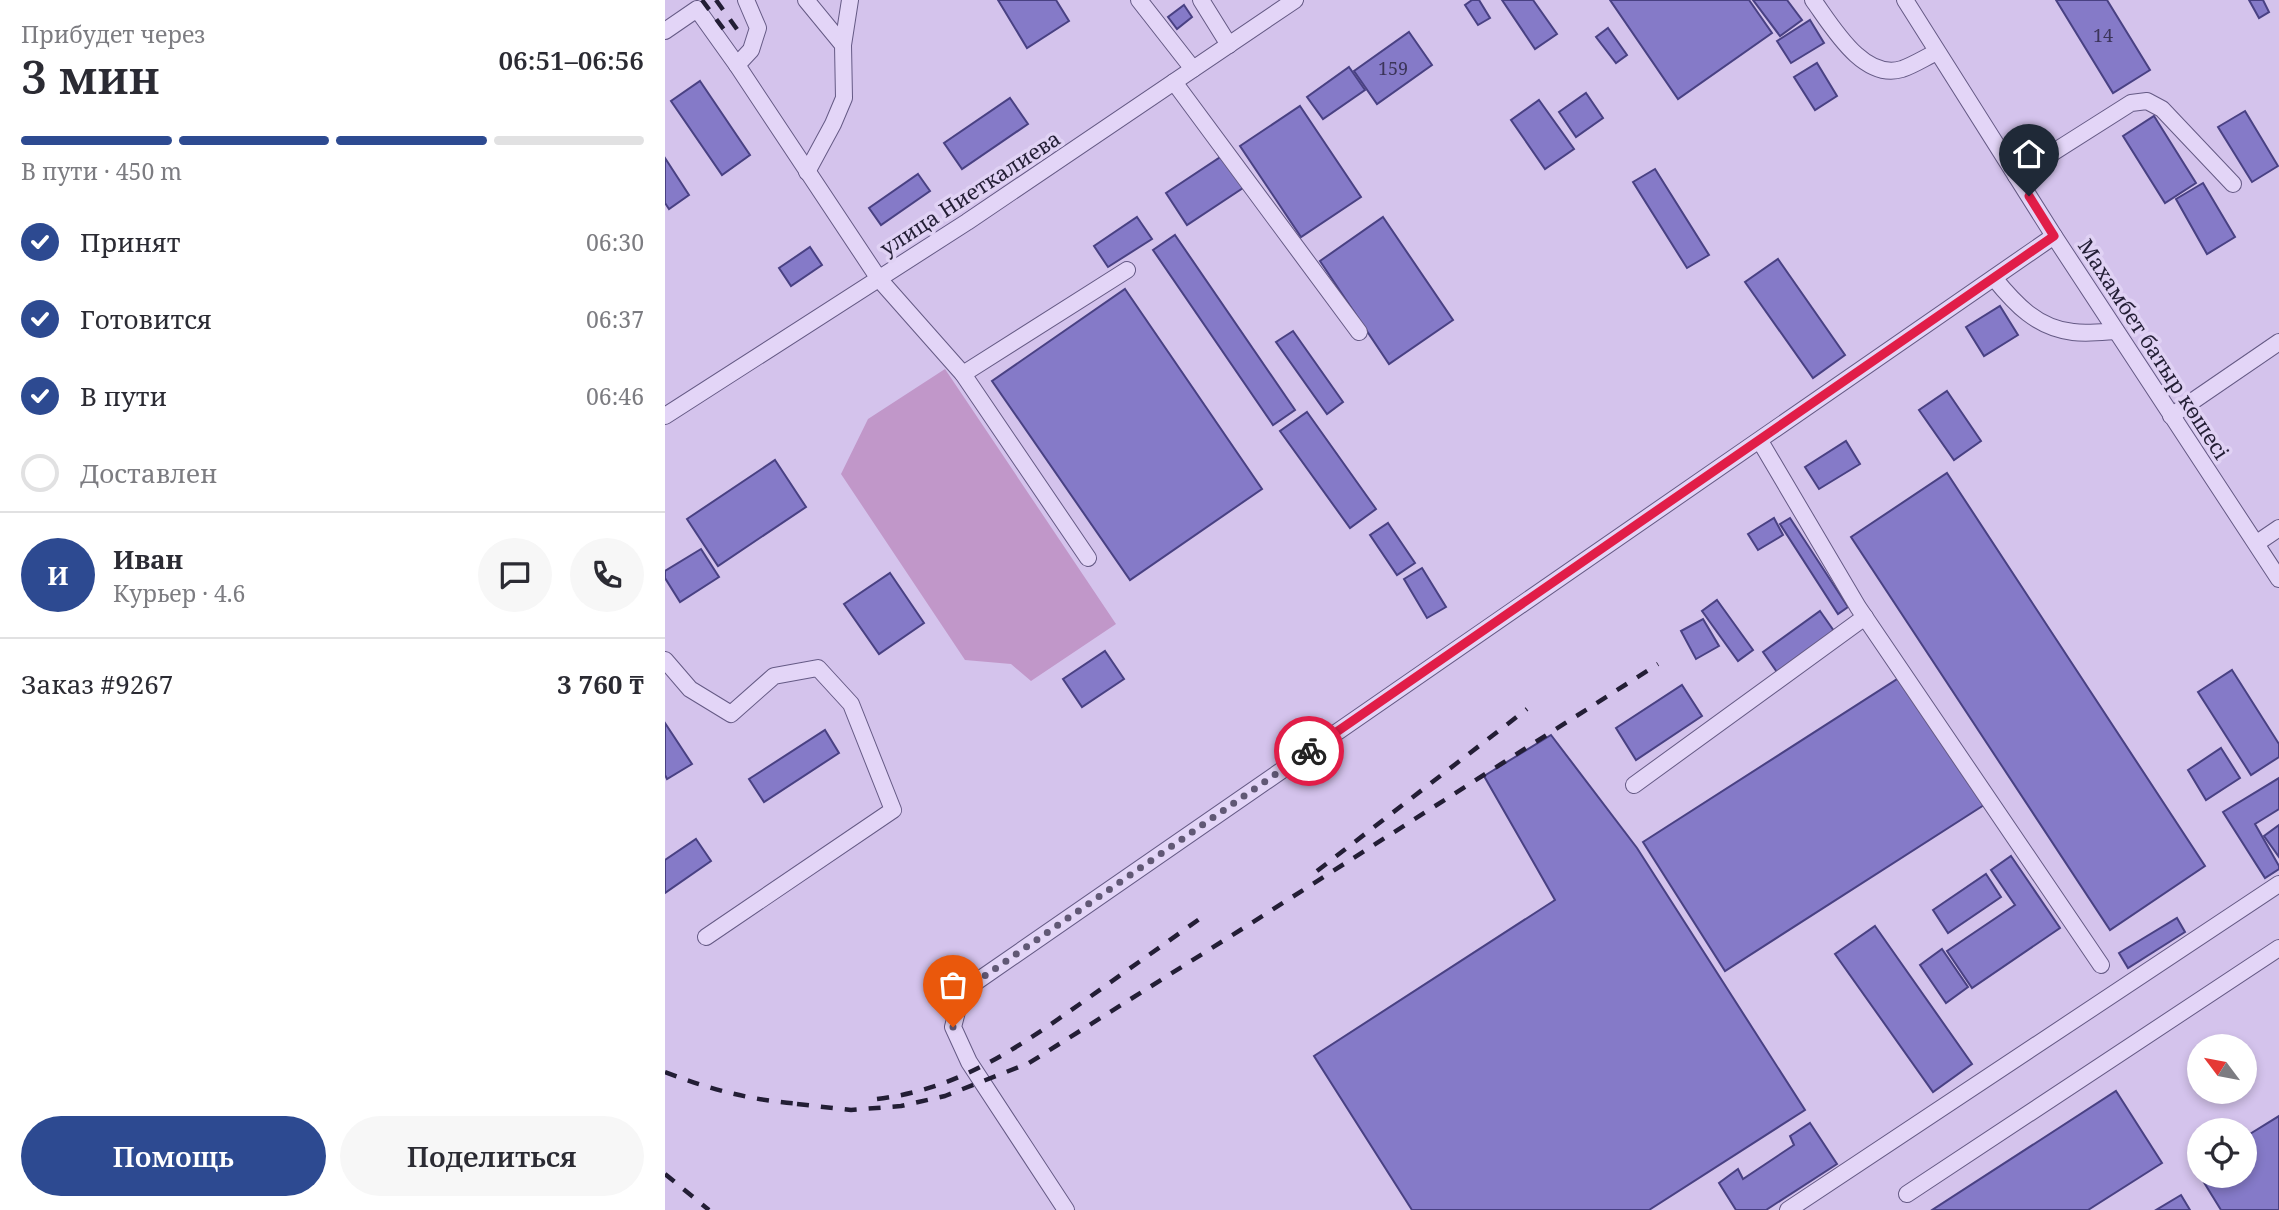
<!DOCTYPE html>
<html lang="ru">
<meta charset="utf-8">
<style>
:root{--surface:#fff;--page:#f7f7f7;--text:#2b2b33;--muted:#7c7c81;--line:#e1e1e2;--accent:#2d4a91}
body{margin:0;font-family:"Noto Serif",serif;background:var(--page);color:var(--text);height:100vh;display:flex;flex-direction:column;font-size:26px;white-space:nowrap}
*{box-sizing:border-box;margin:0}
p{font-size:23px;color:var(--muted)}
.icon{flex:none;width:38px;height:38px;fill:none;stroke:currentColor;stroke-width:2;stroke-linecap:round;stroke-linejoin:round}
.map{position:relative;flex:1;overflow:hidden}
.panel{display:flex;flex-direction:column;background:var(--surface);width:665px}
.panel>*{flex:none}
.needle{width:46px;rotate:302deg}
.fabs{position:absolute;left:1522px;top:1034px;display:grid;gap:14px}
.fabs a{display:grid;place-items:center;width:70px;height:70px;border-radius:50%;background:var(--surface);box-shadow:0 4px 10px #0003;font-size:35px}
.pin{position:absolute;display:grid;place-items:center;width:60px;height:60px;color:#fff;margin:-72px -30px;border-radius:50% 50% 50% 0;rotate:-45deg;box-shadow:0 0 7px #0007}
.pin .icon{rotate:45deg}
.courier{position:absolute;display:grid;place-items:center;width:70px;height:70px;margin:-35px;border:5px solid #e11d48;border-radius:50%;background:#fff;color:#222;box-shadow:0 2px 9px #0007}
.summary em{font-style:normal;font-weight:600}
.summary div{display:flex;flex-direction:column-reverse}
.summary{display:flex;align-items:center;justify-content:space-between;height:119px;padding:0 21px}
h1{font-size:46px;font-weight:600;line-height:52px}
.bar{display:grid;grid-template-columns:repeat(4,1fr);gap:10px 7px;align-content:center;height:84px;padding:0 21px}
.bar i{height:9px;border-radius:5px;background:var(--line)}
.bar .active{background:var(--accent)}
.bar p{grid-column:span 4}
.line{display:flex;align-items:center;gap:18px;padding:0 21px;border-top:2px solid var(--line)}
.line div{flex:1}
.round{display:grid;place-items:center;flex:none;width:74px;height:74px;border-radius:37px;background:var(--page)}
ol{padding:0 21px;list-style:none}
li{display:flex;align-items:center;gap:21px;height:77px}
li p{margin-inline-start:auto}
li .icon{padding:7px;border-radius:50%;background:var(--accent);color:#fff;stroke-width:4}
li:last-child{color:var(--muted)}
li i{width:38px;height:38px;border:4px solid var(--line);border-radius:50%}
.button{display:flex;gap:14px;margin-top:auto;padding:14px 21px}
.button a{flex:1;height:80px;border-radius:42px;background:var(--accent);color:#fff;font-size:28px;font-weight:600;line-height:80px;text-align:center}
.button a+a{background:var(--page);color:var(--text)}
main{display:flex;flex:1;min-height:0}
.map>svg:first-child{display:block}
</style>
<main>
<section class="panel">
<div class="summary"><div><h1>3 мин</h1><p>Прибудет через</p></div><em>06:51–06:56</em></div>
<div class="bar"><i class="active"></i><i class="active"></i><i class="active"></i><i></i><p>В пути · 450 m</p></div>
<ol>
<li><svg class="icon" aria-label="check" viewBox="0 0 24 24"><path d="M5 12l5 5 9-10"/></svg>Принят<p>06:30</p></li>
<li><svg class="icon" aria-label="check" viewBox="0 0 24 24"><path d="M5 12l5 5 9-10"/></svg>Готовится<p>06:37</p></li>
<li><svg class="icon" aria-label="check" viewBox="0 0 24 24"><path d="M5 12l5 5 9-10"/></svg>В пути<p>06:46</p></li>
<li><i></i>Доставлен</li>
</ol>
<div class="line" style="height:126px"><b class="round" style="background:var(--accent);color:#fff">И</b><div><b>Иван</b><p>Курьер · 4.6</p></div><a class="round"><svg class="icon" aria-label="chat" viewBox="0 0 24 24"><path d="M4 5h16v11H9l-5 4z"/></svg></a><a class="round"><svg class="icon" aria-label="phone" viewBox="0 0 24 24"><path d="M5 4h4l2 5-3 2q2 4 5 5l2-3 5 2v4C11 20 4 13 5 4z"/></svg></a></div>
<div class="line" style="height:91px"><div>Заказ #9267</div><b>3 760 ₸</b></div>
<div class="button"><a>Помощь</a><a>Поделиться</a></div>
</section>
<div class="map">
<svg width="1614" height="1210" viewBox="0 0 1614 1210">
<rect width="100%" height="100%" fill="#d4c3ec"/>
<polygon fill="#c197c9" points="280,369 451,624 366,681 346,664 300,660 176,474 203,419"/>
<g fill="#857ac8" stroke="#494183" stroke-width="2">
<polygon points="333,0 391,0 404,21 362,48"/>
<polygon points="807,0 814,0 825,18 813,25 800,5"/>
<polygon points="837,0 868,0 892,34 870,49"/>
<polygon points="945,0 1084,0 1107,33 1013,99"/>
<polygon points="1088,0 1122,0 1137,20 1115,36"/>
<polygon points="1391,0 1442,0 1485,70 1448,93"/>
<polygon points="1584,0 1598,0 1604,12 1594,18"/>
<polygon points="519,5 527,17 512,29 503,17"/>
<polygon points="1145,20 1159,43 1126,63 1112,41"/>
<polygon points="943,28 962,55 951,63 931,37"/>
<polygon points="744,32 767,65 712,104 689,71"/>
<polygon points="1152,63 1172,96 1150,110 1129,77"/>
<polygon points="684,67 700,90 658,119 642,97"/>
<polygon points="35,81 85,155 57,175 6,101"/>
<polygon points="921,93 938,118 911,137 894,112"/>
<polygon points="345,98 363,124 297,169 279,143"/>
<polygon points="874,100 909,149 880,169 846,120"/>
<polygon points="635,106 696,197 636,237 575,146"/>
<polygon points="1580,111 1613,166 1587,182 1553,127"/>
<polygon points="1489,116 1531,183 1500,203 1458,136"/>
<polygon points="560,154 581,186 522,225 501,193"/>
<polygon points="0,158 24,195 4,209 0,203"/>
<polygon points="990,169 1044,255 1022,268 968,182"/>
<polygon points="253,174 265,191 216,225 204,208"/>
<polygon points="1538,183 1570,237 1542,254 1511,199"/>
<polygon points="472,217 487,239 443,267 429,246"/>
<polygon points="718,217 788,320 724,364 655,261"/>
<polygon points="510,235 630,410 608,425 488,250"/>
<polygon points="145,247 157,265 126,286 114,268"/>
<polygon points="1113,259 1180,355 1148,378 1080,282"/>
<polygon points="460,289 597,489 465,580 327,381"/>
<polygon points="1335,306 1353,335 1319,356 1301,327"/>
<polygon points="628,331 678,402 662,414 611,342"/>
<polygon points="1282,391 1316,441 1289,460 1254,410"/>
<polygon points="642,412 711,509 685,528 615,431"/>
<polygon points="1181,441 1195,464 1154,489 1140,467"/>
<polygon points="110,460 141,507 53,566 22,519"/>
<polygon points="1282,473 1540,866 1445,930 1186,537"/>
<polygon points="1109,518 1118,535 1093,550 1083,534"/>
<polygon points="1125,518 1183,607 1173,614 1115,524"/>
<polygon points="723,523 750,563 732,575 705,535"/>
<polygon points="36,549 54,577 15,602 0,578 0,571"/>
<polygon points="757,568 781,607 762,618 739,579"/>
<polygon points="225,573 259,623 214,654 179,604"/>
<polygon points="1052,600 1088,650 1073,661 1037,611"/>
<polygon points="1155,611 1169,631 1112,672 1098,652"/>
<polygon points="1038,619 1054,646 1031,659 1016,631"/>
<polygon points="440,651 459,679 417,707 398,679"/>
<polygon points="1567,670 1614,744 1614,757 1586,775 1533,692"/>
<polygon points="1237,676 1319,805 1060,971 978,842"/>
<polygon points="1017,685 1037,716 971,760 951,728"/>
<polygon points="0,723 27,764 2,779 0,775"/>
<polygon points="160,730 174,753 99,802 84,779"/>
<polygon points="886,735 972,848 1140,1110 984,1210 747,1210 649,1056 890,900 819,776"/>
<polygon points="1556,748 1575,778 1541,800 1523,770"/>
<polygon points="1614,778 1614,809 1590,824 1614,866 1614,869 1600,878 1558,812"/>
<polygon points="1614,825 1614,857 1599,836"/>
<polygon points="31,839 46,861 0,893 0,860"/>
<polygon points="1346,856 1395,928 1307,988 1282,951 1350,905 1326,870"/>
<polygon points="1321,874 1336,897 1283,933 1268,910"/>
<polygon points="1512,918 1520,932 1463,968 1454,953"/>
<polygon points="1210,926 1307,1064 1268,1092 1170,954"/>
<polygon points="1277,949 1303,987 1281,1003 1255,965"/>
<polygon points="1451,1091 1497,1163 1423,1210 1267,1210"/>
<polygon points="1614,1116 1614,1210 1556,1210 1535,1176 1580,1176 1580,1137"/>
<polygon points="1145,1123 1172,1164 1101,1210 1071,1210 1054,1183 1073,1169 1078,1179 1129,1145 1125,1136"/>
<polygon points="1516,1195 1525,1210 1491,1210"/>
</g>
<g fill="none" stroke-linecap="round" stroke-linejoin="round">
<defs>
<g id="minor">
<polyline points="81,0 93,28 86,50 72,65 214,279 298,374 423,558"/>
<polyline points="141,0 178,45 179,98 168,124 142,172"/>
<polyline points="474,0 528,69"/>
<polyline points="536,0 564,45"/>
<path d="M1148,0C1167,26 1198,81 1237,69C1249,65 1261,57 1272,52"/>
<polyline points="1240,0 1389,236 1614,579"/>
<polyline points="0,31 32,9 72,65"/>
<polyline points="178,45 185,0"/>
<polyline points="509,82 694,332"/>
<polyline points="1351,176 1466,103 1482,101 1497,109 1568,184"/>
<path d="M1329,278C1350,304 1372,328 1408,332C1422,334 1437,332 1451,331"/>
<polyline points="298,374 462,270"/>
<polyline points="0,416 302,222 630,0"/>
<polyline points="1506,416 1614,342"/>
<polyline points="1095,441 1193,607 1436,965"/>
<polyline points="1592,543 1614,528"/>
<polyline points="0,660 25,689 66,714 109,676 153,668 186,704 228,810 41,937"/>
<polyline points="969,785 1200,617"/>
<polyline points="1242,1194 1614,948"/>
<polyline points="401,1210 304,1062 288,1027 294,1004 308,984 1389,236"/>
<polyline points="1123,1210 1614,884"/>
</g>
</defs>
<use href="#minor" stroke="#655a85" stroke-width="18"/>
<use href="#minor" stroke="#e3d5f7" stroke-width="16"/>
<g stroke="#231e35" stroke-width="4.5" stroke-dasharray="12 12" stroke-linecap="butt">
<polyline points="37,0 63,35"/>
<polyline points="51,0 74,32"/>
<polyline points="652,871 862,709"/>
<path d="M0,1072C47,1090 88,1101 139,1104"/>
<path d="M212,1099C296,1089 355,1046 422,999C461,971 501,943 540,915"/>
<polyline points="132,1104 186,1110 236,1106 280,1096 364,1063 577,929 993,664"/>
<polyline points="0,1174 44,1210"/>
</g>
</g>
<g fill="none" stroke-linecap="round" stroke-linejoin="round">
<polyline stroke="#615875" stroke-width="7" stroke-dasharray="0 12.6" points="288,1027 294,1004 308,984 644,751"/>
<polyline stroke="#e11d48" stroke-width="9" points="644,751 1389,236 1364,196"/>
</g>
<g text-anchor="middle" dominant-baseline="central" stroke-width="7" stroke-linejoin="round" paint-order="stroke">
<g font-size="18" fill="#3c355a">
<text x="1438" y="35">14</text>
<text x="728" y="68">159</text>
</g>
<g font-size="21" fill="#231e35" stroke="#e0d2f4">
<text transform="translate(305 193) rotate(-33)">улица Ниеткалиева</text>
<text transform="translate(1489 349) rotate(57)">Махамбет батыр көшесі</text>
</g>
</g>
</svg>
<div class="fabs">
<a><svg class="needle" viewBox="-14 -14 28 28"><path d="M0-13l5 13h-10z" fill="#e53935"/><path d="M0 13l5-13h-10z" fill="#7c7c81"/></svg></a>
<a><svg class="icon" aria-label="locate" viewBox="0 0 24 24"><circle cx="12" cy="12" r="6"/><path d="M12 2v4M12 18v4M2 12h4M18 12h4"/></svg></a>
</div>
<div class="pin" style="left:288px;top:1027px;background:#ea580c"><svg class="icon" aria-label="bag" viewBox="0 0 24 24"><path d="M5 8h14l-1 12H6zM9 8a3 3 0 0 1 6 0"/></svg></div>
<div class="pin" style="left:1364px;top:196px;background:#1f2937"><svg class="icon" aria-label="home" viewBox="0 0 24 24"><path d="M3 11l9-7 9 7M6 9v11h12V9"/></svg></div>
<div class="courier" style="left:644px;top:751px"><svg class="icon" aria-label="bike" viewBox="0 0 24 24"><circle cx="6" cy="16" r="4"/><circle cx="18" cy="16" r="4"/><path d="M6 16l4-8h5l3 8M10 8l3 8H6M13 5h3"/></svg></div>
</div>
</main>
